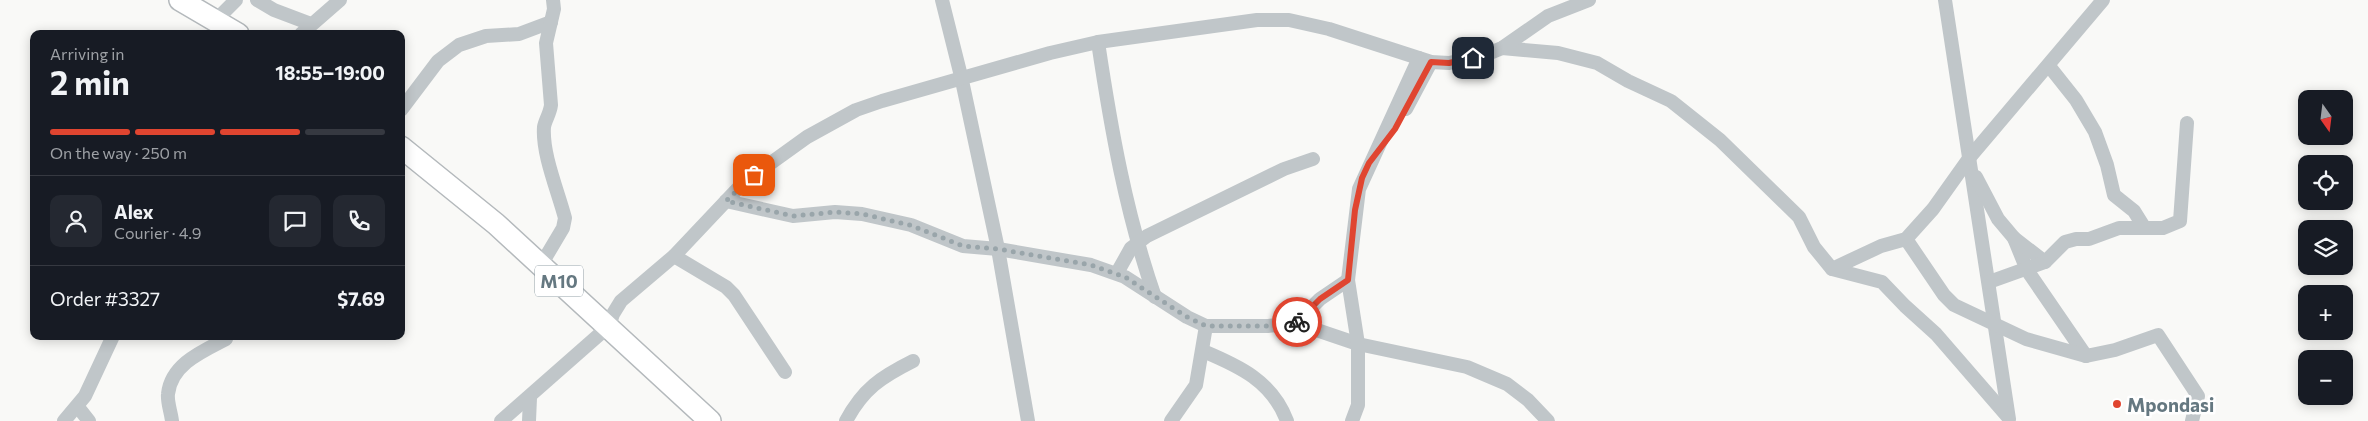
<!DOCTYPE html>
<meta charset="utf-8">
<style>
:root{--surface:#171b24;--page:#242831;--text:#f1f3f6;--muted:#9ea1a6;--line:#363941;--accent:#e04530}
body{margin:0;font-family:Commissioner,sans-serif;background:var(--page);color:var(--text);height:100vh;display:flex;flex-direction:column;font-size:19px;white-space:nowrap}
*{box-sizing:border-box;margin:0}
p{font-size:16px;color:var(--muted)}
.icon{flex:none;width:28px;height:28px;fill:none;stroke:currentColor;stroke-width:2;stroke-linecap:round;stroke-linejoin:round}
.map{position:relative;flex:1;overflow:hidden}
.side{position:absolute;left:30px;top:30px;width:375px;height:310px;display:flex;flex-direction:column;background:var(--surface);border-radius:10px;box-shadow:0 2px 12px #0003}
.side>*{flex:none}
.needle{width:32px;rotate:166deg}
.tools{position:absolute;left:2298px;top:90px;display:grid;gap:10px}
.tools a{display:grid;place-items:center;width:55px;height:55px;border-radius:10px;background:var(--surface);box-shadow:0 2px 12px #0003;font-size:25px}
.pin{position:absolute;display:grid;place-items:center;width:42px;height:42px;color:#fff;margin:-21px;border-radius:10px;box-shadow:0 2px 8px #0006}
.courier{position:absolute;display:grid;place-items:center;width:50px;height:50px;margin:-25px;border:4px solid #e04530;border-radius:50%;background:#fff;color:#222;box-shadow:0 1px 6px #0007}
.headline em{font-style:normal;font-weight:700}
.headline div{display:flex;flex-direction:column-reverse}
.headline{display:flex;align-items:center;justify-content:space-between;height:85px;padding:0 20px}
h1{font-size:32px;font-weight:700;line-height:38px}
.bar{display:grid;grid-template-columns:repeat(4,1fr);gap:8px 5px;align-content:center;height:60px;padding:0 20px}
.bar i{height:6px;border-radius:4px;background:var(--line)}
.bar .current{background:var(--accent)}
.bar p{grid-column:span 4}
.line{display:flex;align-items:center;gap:12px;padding:0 20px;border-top:1px solid var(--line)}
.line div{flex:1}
.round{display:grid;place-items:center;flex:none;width:52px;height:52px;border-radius:10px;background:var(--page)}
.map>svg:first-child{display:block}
</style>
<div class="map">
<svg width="2368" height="421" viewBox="0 0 2368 421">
<rect width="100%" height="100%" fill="#f9f9f7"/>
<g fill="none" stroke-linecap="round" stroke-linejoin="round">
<defs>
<g id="highway">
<polyline points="180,0 238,34"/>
<polyline points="401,147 496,224 710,421"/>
</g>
</defs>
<use href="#highway" stroke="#b4b9bc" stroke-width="24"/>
<g stroke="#c0c6c9" stroke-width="14">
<polyline points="257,0 274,10 311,24"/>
<polyline points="942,0 961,76 998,249 1028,421"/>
<polyline points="1945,0 2009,419"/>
<polyline points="216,20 236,0"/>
<polyline points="301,34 340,0"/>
<path d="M1098,42C1111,129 1126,214 1155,297"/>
<polyline points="1502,48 1558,53 1597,63 1628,81 1671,101 1720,140 1799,217 1814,247 1832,269 1882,282 1905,306 1936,334 2008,417"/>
<polyline points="2049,66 2076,100 2095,132 2107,165 2114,195 2134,211 2144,227"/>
<polyline points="1406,109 1431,62"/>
<polyline points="401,110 438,61 459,45 486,36 519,34 551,22"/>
<polyline points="1976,177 1998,219 2014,238 2027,270 2086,356"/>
<polyline points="726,201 793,216 835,212 862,214 911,225 963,246 998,249 1091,265 1125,277 1187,317 1206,326 1268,326 1296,323 1358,344 1467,367 1507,384 1528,400 1548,421"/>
<polyline points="2014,238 2045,262"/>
<polyline points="1906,239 1944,295 1954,305 2026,339 2086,356 2115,350 2158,335 2198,396 2192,421"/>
<polyline points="674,256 726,287 734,295 785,372"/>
<path d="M541,265L563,228L565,218C558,191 542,154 544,127C545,120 550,114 551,105L546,43L554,9L553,0"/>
<polyline points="1832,269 1881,246 1906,239 1933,209 1970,157 2103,0"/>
<polyline points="1117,273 1131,248 1147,236 1284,169 1313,159"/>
<polyline points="1989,282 2045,262 2065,242 2076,239 2089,239 2119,228 2163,228 2180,221 2187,123"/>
<polyline points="1296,323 1320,299 1348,280"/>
<path d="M1203,351C1239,366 1272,381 1287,421"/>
<polyline points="78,407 89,421"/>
<polyline points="64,421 85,396 113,336"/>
<path d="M172,421C171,412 167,402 168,394C171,364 203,351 226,339"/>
<polyline points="501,421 609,326 613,314 621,301 674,256 743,183 807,137 856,110 882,101 1050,53 1098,42 1257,20 1289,20 1329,29 1431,62 1449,63 1485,55 1502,48 1548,16 1589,0"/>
<polyline points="529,421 530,398"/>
<path d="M846,421C863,389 881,377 913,361"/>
<polyline points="1171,421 1196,385 1206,326"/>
<polyline points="1352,421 1358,405 1358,344 1348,280 1359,189 1419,58"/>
</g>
<use href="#highway" stroke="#fff" stroke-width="21"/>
</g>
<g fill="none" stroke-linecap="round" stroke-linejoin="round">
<polyline stroke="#99a5aa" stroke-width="5" stroke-dasharray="0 9" points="754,175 726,201 793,216 836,212 862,214 910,225 963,246 998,249 1091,265 1125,277 1187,317 1206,326 1268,326 1297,322"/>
<polyline stroke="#e04530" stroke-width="6" points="1297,322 1320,299 1348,280 1355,210 1362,178 1369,163 1395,129 1431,62 1449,63 1473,58"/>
</g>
<circle fill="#e04530" stroke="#fff" stroke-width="2" cx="2117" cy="404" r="5"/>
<g text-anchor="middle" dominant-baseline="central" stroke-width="5" stroke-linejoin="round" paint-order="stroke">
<rect fill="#fff" stroke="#93a0a7" stroke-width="1" x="535" y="265.5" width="48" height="31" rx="4"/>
<g font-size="18" font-weight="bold" fill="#657881">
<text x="559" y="281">M10</text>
</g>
<g font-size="19" font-weight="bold" fill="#657881" stroke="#fff" text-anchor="start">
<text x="2127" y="404">Mpondasi</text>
</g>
</g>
</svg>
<div class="tools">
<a><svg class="needle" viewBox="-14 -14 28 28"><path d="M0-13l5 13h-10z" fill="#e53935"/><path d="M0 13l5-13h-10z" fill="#9ea1a6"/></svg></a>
<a><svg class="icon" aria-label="locate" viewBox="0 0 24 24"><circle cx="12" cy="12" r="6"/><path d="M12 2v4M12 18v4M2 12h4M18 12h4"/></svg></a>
<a><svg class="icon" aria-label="layers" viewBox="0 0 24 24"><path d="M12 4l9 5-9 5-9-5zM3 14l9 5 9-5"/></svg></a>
<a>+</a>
<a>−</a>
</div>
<div class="pin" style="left:754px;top:175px;background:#ea580c"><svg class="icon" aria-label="bag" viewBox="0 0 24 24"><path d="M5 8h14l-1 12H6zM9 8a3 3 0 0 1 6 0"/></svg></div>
<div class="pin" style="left:1473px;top:58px;background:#1f2937"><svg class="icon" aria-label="home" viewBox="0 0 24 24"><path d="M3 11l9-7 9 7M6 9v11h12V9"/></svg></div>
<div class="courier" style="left:1297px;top:322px"><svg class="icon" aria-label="bike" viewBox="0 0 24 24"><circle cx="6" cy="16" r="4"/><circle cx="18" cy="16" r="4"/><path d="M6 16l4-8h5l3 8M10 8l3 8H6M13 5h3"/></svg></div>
<section class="side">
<div class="headline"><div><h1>2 min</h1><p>Arriving in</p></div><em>18:55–19:00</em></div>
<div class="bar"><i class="current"></i><i class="current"></i><i class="current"></i><i></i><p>On the way · 250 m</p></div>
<div class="line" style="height:90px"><a class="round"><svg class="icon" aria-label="person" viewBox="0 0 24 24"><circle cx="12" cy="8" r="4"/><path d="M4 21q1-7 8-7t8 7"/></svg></a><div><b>Alex</b><p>Courier · 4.9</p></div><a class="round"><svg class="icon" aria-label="chat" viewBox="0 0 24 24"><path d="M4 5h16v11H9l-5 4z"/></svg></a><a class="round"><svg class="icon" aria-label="phone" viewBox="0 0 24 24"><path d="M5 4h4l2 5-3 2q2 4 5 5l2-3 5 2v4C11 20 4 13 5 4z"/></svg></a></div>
<div class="line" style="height:65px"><div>Order #3327</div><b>$7.69</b></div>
</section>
</div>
